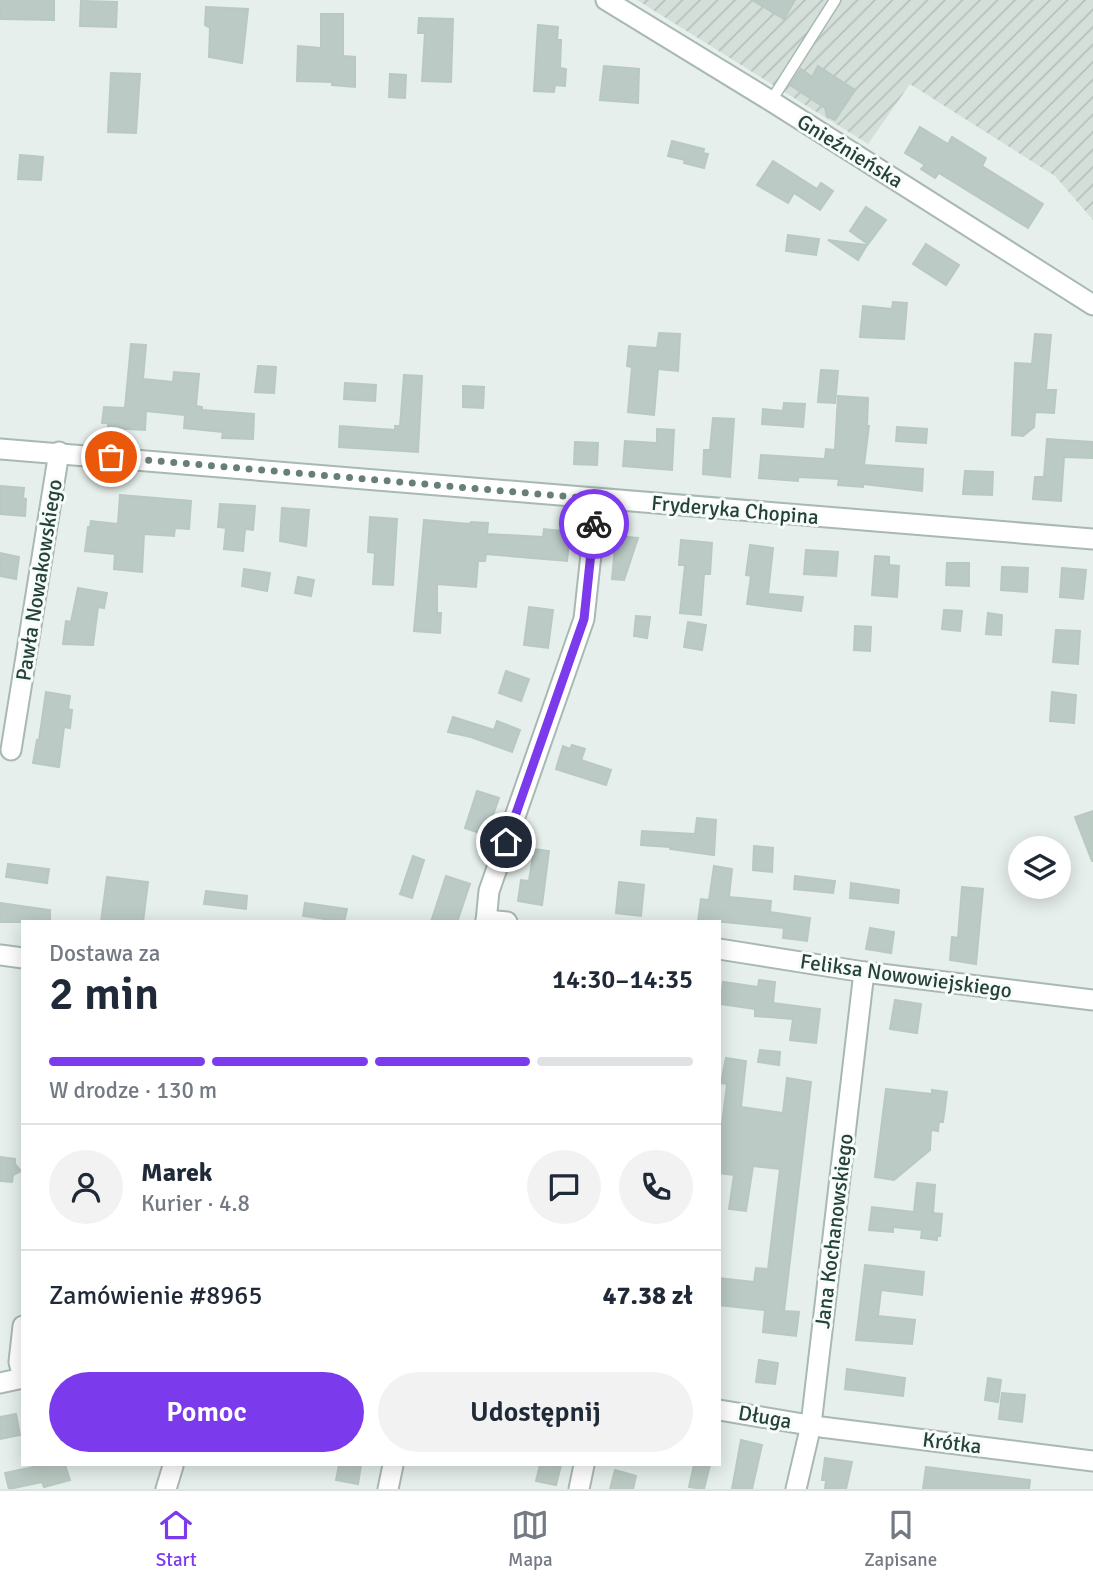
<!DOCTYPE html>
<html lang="pl">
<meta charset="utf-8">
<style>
:root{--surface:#fff;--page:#f2f2f3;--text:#1f2937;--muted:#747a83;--line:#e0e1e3;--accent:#7c3aed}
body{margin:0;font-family:Signika,sans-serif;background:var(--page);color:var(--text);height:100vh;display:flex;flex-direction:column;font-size:26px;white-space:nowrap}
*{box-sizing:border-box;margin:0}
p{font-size:23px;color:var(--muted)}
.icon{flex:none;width:38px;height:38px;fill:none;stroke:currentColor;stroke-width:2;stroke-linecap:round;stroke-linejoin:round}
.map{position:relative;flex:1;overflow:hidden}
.drawer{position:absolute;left:21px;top:920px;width:700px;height:546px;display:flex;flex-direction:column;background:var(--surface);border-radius:0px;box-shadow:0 4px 18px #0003}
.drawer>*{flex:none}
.controls{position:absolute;left:1008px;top:836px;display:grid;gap:14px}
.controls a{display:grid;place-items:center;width:63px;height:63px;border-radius:50%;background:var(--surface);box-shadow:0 4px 18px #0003;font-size:35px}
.pin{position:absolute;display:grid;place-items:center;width:60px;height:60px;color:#fff;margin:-30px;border:4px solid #fff;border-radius:50%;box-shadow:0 2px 7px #0007}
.courier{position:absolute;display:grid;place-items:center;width:70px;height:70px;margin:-35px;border:5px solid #7c3aed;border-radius:50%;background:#fff;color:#222;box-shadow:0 2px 9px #0007}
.summary em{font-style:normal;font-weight:600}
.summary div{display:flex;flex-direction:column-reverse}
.summary{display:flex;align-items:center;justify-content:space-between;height:119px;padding:0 28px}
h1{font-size:46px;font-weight:600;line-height:52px}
.bar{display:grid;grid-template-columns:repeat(4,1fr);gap:10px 7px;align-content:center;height:84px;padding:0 28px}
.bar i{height:9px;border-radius:5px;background:var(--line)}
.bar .active{background:var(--accent)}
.bar p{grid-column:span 4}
.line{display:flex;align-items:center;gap:18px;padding:0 28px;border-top:2px solid var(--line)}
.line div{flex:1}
.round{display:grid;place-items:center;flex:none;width:74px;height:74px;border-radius:37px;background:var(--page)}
.action{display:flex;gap:14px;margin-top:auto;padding:14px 28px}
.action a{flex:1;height:80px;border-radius:42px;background:var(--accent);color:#fff;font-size:28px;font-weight:600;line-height:80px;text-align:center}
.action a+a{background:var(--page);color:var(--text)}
.tab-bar{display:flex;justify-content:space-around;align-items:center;height:98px;border-top:2px solid var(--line);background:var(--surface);font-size:19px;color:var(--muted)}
.tab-bar a{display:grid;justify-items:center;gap:4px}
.tab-bar .active{color:var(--accent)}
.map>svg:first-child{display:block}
</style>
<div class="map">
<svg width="1093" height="1489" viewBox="0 0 1093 1489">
<defs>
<pattern id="industrial-furrows" width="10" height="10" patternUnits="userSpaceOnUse" patternTransform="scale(1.75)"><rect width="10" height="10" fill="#d4dfda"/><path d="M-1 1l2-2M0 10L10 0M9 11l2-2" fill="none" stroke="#b6c1bc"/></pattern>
</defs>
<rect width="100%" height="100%" fill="#e6efeb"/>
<polygon fill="url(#industrial-furrows)" points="637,0 1093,0 1093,220 1055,176 910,84 868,144"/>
<g fill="#bbcac4" stroke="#b8c9c2" stroke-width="2">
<polygon points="0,0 54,0 54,20 0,19"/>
<polygon points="752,0 795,0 784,19"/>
<polygon points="81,1 117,2 116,27 80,26"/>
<polygon points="206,7 248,9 242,63 209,57 210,28 205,25"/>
<polygon points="321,14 343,14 343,56 355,57 355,87 332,85 332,82 297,81 298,46 321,48"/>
<polygon points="419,18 453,19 451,82 422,81 425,33 418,33"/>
<polygon points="538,25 558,27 557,40 561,40 560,68 566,69 565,86 555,85 554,92 534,91"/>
<polygon points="604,66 639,69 638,103 600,100"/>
<polygon points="818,66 855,90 835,120 827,116 825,108 790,85 801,69 812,77"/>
<polygon points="111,73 140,74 136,133 108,132"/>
<polygon points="390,74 406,75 405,98 389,97"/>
<polygon points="920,127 948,144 952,137 986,158 982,166 1043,204 1028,228 939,173 935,178 921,169 925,165 905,153"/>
<polygon points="672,141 704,149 703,153 708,154 704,168 684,163 685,160 668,156"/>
<polygon points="20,155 43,157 41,180 18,179"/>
<polygon points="773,161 817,189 821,183 833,191 820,210 794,193 788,203 757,185"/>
<polygon points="866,207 886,220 868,244 850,231"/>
<polygon points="788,235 819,239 816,255 786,251"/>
<polygon points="828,240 867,245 858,260"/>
<polygon points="926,244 959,265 946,285 913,264"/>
<polygon points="893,302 907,303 904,339 860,337 863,306 892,309"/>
<polygon points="659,333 680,334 678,371 658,369 654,415 628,412 632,367 627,366 629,346 657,348"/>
<polygon points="1035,334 1051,335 1046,390 1056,390 1054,413 1035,412 1034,427 1023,436 1012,435 1015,363 1032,364"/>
<polygon points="131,344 146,345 143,379 173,382 174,372 199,374 196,406 202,407 202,410 254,414 253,439 222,438 223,432 184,428 185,415 146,411 145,430 108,428 108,423 102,423 104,407 125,408"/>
<polygon points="258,366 276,367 274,393 255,392"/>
<polygon points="821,370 838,371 835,403 818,402"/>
<polygon points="404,375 422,376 418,452 339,447 340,426 395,430 395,426 400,426"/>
<polygon points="345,383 376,385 375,401 344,399"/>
<polygon points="463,386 484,387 483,408 463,407"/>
<polygon points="838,396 868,398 867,426 869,426 864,465 923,469 922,491 863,484 863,487 838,485 839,479 798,477 798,481 759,478 761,455 825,459 826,449 835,450"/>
<polygon points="784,403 805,404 803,427 762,424 763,409 783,411"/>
<polygon points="713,418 734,419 730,477 703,474 704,450 710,450"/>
<polygon points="897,427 927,429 926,443 896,441"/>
<polygon points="657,429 674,430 672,470 623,466 625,441 657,443"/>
<polygon points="1047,439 1093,442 1093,458 1064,457 1061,501 1033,499 1035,477 1044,477"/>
<polygon points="575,442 598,443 597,465 574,464"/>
<polygon points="965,471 993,472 992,495 963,494"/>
<polygon points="0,486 24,488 23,498 26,499 25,516 0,514"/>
<polygon points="120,495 191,501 189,529 175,528 174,536 144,534 142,572 114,569 115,554 85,551 88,527 90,527 91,521 118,524"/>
<polygon points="220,504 255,506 253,530 245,529 243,551 224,549 226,528 218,527"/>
<polygon points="282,508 309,510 306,546 280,541"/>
<polygon points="370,517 397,519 393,585 373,584 375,553 368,552"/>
<polygon points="424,520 470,524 471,522 488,523 487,534 543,537 544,529 570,532 567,561 486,554 485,561 478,561 476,587 437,584 437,613 441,613 440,633 414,631"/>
<polygon points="616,536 638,538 624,580 612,579"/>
<polygon points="681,540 712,543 710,574 704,574 701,615 680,613 685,565 679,565"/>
<polygon points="750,545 773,548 768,594 803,597 801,611 747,604 751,576 746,575"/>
<polygon points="806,550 838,552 836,576 804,574"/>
<polygon points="0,553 19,557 16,579 0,576"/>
<polygon points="875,556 889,557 889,565 899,566 897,597 872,595"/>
<polygon points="947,563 969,563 969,586 946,585"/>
<polygon points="1002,567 1028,568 1027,592 1001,590"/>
<polygon points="1062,568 1086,570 1083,599 1060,597"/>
<polygon points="244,569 270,573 267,591 242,586"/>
<polygon points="298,577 314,580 311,596 295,593"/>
<polygon points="78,588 107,593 104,608 98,607 93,645 63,644 66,621 71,622"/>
<polygon points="529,607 553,610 548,648 524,645"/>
<polygon points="944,610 962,611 960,631 942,629"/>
<polygon points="988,613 1002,615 1001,635 986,634"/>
<polygon points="636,616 650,617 647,638 634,636"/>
<polygon points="688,622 706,625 702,650 684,647"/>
<polygon points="855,626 871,627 870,651 854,650"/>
<polygon points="1056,630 1080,631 1078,664 1053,662"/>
<polygon points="506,671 529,679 521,701 499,693"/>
<polygon points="46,692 70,696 68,709 72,710 70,728 64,727 59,767 33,763 37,740 39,740"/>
<polygon points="1052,692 1076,695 1074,723 1050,721"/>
<polygon points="453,717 494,730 497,721 520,730 512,752 471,737 448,732"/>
<polygon points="572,745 585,749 581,760 611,770 606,785 556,769 563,746 570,749"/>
<polygon points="477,791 499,798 486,835 465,828"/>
<polygon points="1093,811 1093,861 1092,861 1075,817"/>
<polygon points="697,818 716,820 714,855 670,849 670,847 641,845 642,831 695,834"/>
<polygon points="754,846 773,848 772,872 753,870"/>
<polygon points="534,849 549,851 542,905 518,901 521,880 529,881"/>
<polygon points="413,856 424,860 412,898 400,894"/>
<polygon points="8,864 49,869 47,883 6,877"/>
<polygon points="714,866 732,869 729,897 771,901 770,912 810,918 807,941 783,938 784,928 724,922 698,922 701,899 709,900"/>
<polygon points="446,876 470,884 457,922 431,922"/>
<polygon points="795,876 835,881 833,893 794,889"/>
<polygon points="107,877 148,882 143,922 101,922"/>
<polygon points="619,882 644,885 641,916 616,913"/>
<polygon points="851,883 899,890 898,903 850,898"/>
<polygon points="962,887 983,889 976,964 950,960 952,937 958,938"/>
<polygon points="206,891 247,896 246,909 204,904"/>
<polygon points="0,903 50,910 50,922 0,922"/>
<polygon points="305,903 347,909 344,922 303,916"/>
<polygon points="870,928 894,932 891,953 866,949"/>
<polygon points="759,980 775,982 773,1003 820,1009 816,1043 790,1040 793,1019 755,1016 755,1009 720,1004 723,982 758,987"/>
<polygon points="895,1000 921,1004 917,1033 890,1029"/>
<polygon points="760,1050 780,1052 779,1065 758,1062"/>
<polygon points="726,1058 746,1061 741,1107 783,1113 787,1078 811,1082 784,1311 799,1312 796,1336 763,1332 765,1310 719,1305 719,1278 754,1282 756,1268 768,1269 780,1169 753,1166 746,1211 729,1209 734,1175 719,1173 719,1148 727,1084 721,1083"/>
<polygon points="886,1089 932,1094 932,1090 947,1092 943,1122 939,1122 938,1131 931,1130 930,1150 894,1180 875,1177"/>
<polygon points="0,1157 15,1159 15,1164 21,1171 13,1175 12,1182 0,1181"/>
<polygon points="917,1183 935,1185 933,1213 942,1214 940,1236 937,1236 937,1240 921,1238 922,1230 893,1227 893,1232 869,1230 872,1207 914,1212"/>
<polygon points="865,1265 924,1272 922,1295 881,1290 878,1316 915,1320 912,1344 856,1340"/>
<polygon points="759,1360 778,1363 775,1384 756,1382"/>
<polygon points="847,1369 905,1378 903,1396 845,1389"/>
<polygon points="988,1378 1001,1380 998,1402 985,1400"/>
<polygon points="1002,1393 1025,1395 1022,1422 999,1419"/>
<polygon points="16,1414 20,1435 0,1439 0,1417"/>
<polygon points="741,1440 762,1445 752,1489 732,1489"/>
<polygon points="825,1458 852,1462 846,1489 825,1489 826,1480 822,1480"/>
<polygon points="43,1465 65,1465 70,1480 44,1487 42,1482 9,1489 5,1473"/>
<polygon points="339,1465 361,1465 358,1484 336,1480"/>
<polygon points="540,1465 561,1465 556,1485 536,1481"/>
<polygon points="694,1465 710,1465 704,1489 689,1487"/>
<polygon points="926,1467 1030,1480 1029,1489 923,1489"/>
<polygon points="615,1470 636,1476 633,1489 610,1489"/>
</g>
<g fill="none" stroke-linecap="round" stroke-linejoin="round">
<defs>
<polyline id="service" points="771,101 835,0"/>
<g id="minor">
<polyline points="606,0 771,101 1093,305"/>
<polyline points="0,449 1093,539"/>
<polyline points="11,750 59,452"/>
<polyline points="486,920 507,922"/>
<polyline points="486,922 489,891 584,619 597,499"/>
<polyline points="719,949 864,972 1093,1000"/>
<polyline points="0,955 23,958"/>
<polyline points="0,1383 23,1378 19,1362 23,1326"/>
<polyline points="719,1410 821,1427 1093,1461"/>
<polyline points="166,1489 173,1466"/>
<polyline points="388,1489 393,1465"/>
<polyline points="579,1489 584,1465"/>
<polyline points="796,1489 811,1425 864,972"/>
</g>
</defs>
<use href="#service" stroke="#a8b8b2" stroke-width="13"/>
<use href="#minor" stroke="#a8b8b2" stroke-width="23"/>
<use href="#service" stroke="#fff" stroke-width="10"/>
<use href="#minor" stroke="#fff" stroke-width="19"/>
</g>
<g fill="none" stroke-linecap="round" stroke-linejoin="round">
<polyline stroke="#687f78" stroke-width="7" stroke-dasharray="0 12.6" points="111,457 597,499 594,524"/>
<polyline stroke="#7c3aed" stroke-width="9" points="506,842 584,619 594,524"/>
</g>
<g text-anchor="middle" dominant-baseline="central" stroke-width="6" stroke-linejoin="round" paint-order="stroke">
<g font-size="21" fill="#24423a" stroke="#f7fbf9">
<text transform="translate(850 151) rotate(32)">Gnieźnieńska</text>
<text transform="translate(735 510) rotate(5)">Fryderyka Chopina</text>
<text transform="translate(39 580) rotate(-81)">Pawła Nowakowskiego</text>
<text transform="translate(906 976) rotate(8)">Feliksa Nowowiejskiego</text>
<text transform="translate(834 1231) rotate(-83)">Jana Kochanowskiego</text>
<text transform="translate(765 1417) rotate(10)">Długa</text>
<text transform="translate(952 1443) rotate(7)">Krótka</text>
</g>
</g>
</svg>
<div class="controls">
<a><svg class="icon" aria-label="layers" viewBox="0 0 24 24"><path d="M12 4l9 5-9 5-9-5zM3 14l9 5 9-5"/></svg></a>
</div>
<div class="pin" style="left:111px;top:457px;background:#ea580c"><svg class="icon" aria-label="bag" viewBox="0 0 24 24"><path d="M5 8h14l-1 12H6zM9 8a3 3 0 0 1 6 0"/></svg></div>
<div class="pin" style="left:506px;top:842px;background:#1f2937"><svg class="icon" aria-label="home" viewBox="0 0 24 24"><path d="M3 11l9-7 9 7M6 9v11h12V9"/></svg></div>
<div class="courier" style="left:594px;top:524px"><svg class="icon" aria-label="bike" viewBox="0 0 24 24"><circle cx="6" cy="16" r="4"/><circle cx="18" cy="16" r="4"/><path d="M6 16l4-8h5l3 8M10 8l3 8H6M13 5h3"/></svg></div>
<section class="drawer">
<div class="summary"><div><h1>2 min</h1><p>Dostawa za</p></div><em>14:30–14:35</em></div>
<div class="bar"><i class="active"></i><i class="active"></i><i class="active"></i><i></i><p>W drodze · 130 m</p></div>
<div class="line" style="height:126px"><a class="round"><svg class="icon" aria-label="person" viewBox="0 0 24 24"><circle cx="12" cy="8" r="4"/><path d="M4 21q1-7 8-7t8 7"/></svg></a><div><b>Marek</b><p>Kurier · 4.8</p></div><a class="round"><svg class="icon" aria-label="chat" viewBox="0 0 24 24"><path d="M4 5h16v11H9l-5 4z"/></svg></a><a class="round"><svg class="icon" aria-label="phone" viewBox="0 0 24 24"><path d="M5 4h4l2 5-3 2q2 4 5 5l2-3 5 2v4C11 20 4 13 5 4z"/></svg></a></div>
<div class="line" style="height:91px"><div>Zamówienie #8965</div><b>47.38 zł</b></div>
<div class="action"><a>Pomoc</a><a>Udostępnij</a></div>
</section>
</div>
<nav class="tab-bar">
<a class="active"><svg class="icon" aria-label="home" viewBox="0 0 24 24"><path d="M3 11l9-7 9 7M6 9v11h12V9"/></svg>Start</a>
<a><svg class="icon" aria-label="map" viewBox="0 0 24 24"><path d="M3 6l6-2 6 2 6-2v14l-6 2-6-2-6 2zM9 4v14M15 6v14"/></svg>Mapa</a>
<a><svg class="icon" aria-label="saved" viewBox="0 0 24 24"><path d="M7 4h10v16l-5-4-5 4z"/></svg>Zapisane</a>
</nav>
